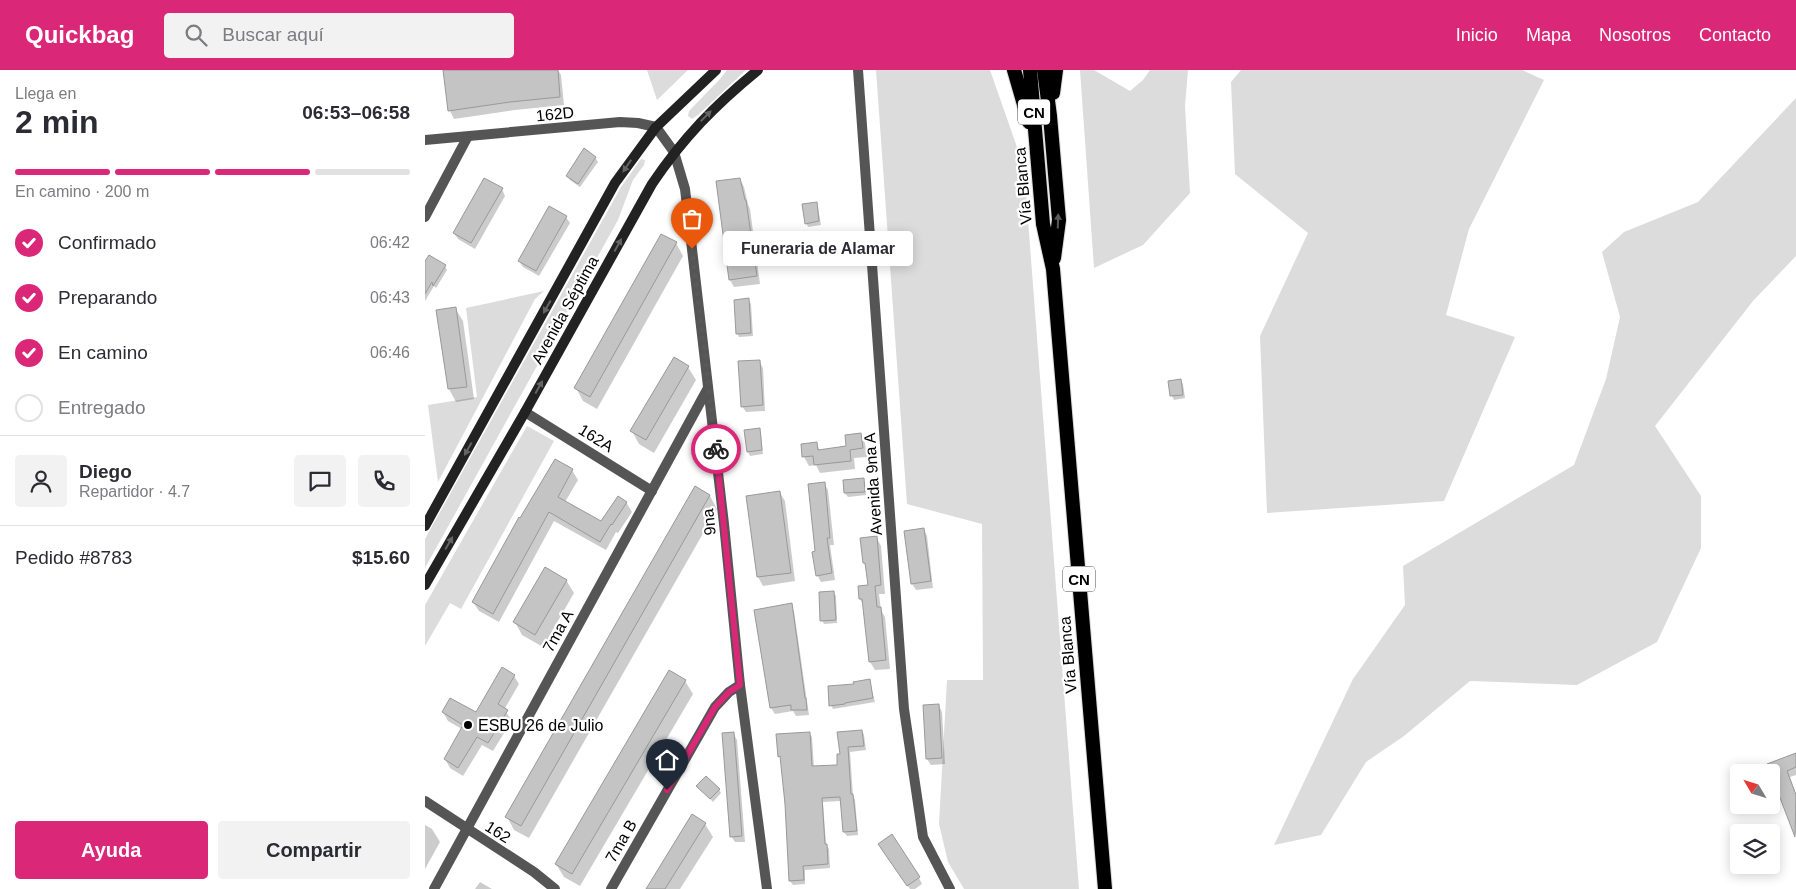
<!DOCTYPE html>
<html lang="es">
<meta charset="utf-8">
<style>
:root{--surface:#fff;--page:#f2f2f3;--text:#2b2b33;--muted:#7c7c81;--line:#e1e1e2;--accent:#db2777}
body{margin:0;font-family:Helvetica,sans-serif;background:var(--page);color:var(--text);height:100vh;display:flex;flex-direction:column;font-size:19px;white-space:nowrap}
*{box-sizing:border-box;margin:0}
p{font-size:16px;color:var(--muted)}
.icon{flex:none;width:28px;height:28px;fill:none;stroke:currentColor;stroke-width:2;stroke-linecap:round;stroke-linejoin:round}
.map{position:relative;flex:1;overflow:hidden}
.details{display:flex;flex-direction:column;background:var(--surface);width:425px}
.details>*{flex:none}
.needle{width:32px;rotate:308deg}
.fabs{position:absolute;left:1305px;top:694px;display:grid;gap:10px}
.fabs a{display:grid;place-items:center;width:50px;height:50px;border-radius:5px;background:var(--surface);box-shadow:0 2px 12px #0003;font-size:25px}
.pin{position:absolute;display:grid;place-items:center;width:42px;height:42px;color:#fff;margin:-51px -21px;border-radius:50% 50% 50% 0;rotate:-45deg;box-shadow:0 0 5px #0007}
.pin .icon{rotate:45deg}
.courier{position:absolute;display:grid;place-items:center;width:50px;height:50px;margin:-25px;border:4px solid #db2777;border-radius:50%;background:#fff;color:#222;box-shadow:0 1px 6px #0007}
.bubble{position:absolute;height:35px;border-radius:5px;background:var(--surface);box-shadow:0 2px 12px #0003;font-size:16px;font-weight:800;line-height:35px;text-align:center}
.head em{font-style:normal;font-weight:800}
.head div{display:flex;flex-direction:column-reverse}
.head{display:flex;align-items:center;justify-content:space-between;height:85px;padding:0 15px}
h1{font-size:32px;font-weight:800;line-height:38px}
.bar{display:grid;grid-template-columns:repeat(4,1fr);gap:8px 5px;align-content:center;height:60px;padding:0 15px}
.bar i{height:6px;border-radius:4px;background:var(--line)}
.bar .selected{background:var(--accent)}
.bar p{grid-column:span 4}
.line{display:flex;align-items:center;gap:12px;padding:0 15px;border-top:1px solid var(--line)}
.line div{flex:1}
.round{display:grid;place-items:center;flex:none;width:52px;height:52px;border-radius:5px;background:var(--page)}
ol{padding:0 15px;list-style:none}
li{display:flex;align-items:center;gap:15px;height:55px}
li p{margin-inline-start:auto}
li .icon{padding:5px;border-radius:50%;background:var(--accent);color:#fff;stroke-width:4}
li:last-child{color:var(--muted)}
li i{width:28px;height:28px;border:2px solid var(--line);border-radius:50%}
.cta{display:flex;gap:10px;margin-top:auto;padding:10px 15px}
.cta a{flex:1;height:58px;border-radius:5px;background:var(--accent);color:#fff;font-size:20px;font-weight:800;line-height:58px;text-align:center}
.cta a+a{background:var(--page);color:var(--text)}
header{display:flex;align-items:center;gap:30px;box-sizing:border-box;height:70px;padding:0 25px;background:var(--accent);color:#fff}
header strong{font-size:24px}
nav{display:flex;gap:28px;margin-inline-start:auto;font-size:18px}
.search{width:350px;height:45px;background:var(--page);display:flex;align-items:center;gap:12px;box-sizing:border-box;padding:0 18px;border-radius:5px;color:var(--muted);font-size:19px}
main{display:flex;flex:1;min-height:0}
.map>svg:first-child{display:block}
</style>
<header>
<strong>Quickbag</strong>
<div class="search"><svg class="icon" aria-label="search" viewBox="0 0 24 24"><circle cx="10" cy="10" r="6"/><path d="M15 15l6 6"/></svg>Buscar aquí</div>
<nav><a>Inicio</a><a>Mapa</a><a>Nosotros</a><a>Contacto</a></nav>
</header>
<main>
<section class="details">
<div class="head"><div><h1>2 min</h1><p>Llega en</p></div><em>06:53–06:58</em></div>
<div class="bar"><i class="selected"></i><i class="selected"></i><i class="selected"></i><i></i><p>En camino · 200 m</p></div>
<ol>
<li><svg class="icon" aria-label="check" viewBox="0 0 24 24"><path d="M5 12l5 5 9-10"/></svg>Confirmado<p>06:42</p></li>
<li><svg class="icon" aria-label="check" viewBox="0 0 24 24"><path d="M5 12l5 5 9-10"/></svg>Preparando<p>06:43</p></li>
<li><svg class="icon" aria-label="check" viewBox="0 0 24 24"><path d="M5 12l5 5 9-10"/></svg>En camino<p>06:46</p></li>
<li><i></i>Entregado</li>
</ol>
<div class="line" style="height:90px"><a class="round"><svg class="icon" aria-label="person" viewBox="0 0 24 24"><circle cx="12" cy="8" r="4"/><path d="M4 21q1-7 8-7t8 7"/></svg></a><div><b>Diego</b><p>Repartidor · 4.7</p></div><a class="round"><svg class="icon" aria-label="chat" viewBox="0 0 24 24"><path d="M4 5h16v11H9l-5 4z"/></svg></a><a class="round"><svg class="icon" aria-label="phone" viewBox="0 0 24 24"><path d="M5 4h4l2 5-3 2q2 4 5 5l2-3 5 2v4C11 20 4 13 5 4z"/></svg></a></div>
<div class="line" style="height:65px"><div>Pedido #8783</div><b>$15.60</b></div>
<div class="cta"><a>Ayuda</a><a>Compartir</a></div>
</section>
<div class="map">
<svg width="1371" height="819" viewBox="0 0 1371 819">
<rect width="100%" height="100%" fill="#fff"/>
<g fill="#dcdcdc">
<polygon points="222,0 263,0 232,30"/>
<polygon points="302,0 321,0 273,45 267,49 263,46 264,41 295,9"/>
<polygon points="451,0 565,0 599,97 654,819 539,819 523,792 514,754 522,610 558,610 557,454 482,434"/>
<polygon points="655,0 669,0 705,21 718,10 725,0 763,0 760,36 765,123 718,175 669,198"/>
<polygon points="816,0 1097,0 1119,10 1044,159 1021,245 1090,267 1019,431 842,443 835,266 883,163 810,104 806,12"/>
<polygon points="1371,28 1371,186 1328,231 1230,356 1276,426 1276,478 1232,572 1152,615 1045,611 979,666 941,692 896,765 849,775 928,609 980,535 978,496 1149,395 1181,309 1195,247 1177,182 1199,162 1273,132"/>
<polygon points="216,89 220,90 219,95 208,110 193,150 0,498 0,469 196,117"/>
<polygon points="119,221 110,229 13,412 3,335 52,327 41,238"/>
<polygon points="102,356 129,371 36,539 25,533 0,576 0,535"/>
</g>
<g fill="#0003">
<polygon points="19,0 133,0 136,5 139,35 90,40 29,49 25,41"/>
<polygon points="170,88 173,92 155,117 145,110 142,106"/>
<polygon points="315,109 319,117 323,134 325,139 335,214 309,217 305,210"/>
<polygon points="77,119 80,126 50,179 33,169 29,163"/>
<polygon points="391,134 393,138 396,155 383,157 381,153"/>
<polygon points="141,147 145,153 114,206 98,197 94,191"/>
<polygon points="251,173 258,186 172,339 158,331 151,318"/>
<polygon points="4,186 20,196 22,200 11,218 9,216 0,231 0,193"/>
<polygon points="323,230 326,234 328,266 314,267 312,263"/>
<polygon points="30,238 38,251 49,329 31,332 24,319"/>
<polygon points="334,291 338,298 340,341 321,342 317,336"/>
<polygon points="263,297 271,310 229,383 214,374 207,361"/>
<polygon points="755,310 758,314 760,328 749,330 747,326 745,312"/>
<polygon points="334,360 336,364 338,384 325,386 323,382"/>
<polygon points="436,364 440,373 442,387 429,388 430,399 395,403 391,395 384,396 379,387 377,375 391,373 395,381 422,378"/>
<polygon points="130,391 147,400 153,410 140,432 176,453 201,432 207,442 193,463 191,462 181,480 129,451 74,552 54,541 48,532"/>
<polygon points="438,410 440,413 441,425 423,427 420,423"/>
<polygon points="399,413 403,420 409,475 405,475 410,510 396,512 392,505 391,482"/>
<polygon points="270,418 285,426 292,439 104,768 89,760 82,747"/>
<polygon points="355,423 360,431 370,511 338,516 333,507 323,427"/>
<polygon points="499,460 502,466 508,518 491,520 487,514"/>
<polygon points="451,467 456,476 460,524 454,524 456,540 460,547 465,599 450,600 445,592 439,536 435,529 444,516 442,498 439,493"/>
<polygon points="141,510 149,523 118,577 97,565 90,552"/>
<polygon points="408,522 411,526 412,553 399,554 397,550"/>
<polygon points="366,535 369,541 384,645 371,646 368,641 350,644 346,638"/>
<polygon points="89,606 94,614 79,640 87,650 68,681 57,675 38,706 25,698 20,689 37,659 23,651 18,642 51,644"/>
<polygon points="260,611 268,624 155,816 139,807 131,794"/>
<polygon points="444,611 450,632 408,639 406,635 430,615"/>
<polygon points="514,636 517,642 520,694 506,695 502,689"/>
<polygon points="437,661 439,665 441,680 425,682 428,726 430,730 433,765 422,766 419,762 416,731 398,732 401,775 404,779 405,798 380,800 380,814 368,815 365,811 357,691 354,686 384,663 387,667 389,698 414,696 416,685"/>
<polygon points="308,663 312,670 320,772 310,772 306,766"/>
<polygon points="1371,685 1371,705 1365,707 1371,724 1371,765 1344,694"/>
<polygon points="273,716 294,719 296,723 288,732"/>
<polygon points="280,754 288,767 255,819 222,819"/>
<polygon points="0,755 7,759 15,772 0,799"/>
<polygon points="458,780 494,808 497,814 490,819 485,819"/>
<polygon points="55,812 67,819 50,819"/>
</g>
<g fill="#c4c4c4" stroke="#999">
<polygon points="18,0 133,0 135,27 85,32 23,41"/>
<polygon points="159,78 171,87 153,114 141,106"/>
<polygon points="59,108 78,118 46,173 28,163"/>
<polygon points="315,108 320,130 321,130 332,206 304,210 291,111"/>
<polygon points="392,132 394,151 380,154 377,134"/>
<polygon points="124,136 142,146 111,201 93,191"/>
<polygon points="236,164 252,172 165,327 149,318"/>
<polygon points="4,185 21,195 8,216 7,212 0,224 0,191"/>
<polygon points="324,228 326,263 311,264 309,230"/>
<polygon points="31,237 42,317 23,319 11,240"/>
<polygon points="249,287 264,296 221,370 205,361"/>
<polygon points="335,290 338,335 316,337 313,291"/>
<polygon points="756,309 758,325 745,326 743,311"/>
<polygon points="335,358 337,380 322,382 319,360"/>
<polygon points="436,363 438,378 425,380 426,391 389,395 388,386 377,387 376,374 392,372 393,380 421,376 420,365"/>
<polygon points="130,389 148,399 133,427 176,451 193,426 202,432 187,455 186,454 175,472 124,442 68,544 47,532 94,447 95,448"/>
<polygon points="439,408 440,422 419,423 418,410"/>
<polygon points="400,412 405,468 402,468 407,503 391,506 387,482 390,481 383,414"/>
<polygon points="270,416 285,425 96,756 80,747"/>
<polygon points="355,421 366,503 332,507 321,426"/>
<polygon points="499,458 506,511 486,514 479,461"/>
<polygon points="452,466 456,515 450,516 452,537 456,537 461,590 444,592 437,529 434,529 433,516 443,515 440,493 438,493 435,468"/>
<polygon points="120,497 142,510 110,565 88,552"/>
<polygon points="409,521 411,550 395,551 394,522"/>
<polygon points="367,533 380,628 381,628 382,640 366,640 366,635 345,638 329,540"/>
<polygon points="77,597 90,605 73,634 83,640 63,673 52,667 33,698 19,689 38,655 17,642 25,628 51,642"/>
<polygon points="244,600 261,610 147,804 130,794"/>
<polygon points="445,609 448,628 420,633 420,634 404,636 403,616 429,614 428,612"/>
<polygon points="514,634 517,688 501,689 498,635"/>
<polygon points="437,660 439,676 423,677 426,724 428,724 432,761 418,762 415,727 397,728 400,774 402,774 403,794 378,796 379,810 364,811 360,734 355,686 353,687 351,664 385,662 387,696 412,695 412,684 415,684 412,662"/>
<polygon points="309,662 317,766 305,767 297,663"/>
<polygon points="1371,683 1371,697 1362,701 1371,725 1370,767 1342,694"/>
<polygon points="281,706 295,719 285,729 271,716"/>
<polygon points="267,744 281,753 240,819 221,819"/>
<polygon points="467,764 495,807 482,816 453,774"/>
</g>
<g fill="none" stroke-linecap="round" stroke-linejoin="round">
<defs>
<g id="trunk">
<polyline points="589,0 604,52"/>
<polyline points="605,0 618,154 628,199 680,819"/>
<polyline points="619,0 625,46 634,150 629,188"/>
<polyline points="628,23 631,0"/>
</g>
</defs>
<use href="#trunk" stroke="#dbdbdb" stroke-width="16"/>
<g stroke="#555" stroke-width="10">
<polyline points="433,0 479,639 498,767 525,819"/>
<polyline points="0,70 195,52 213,53 231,57 249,82 260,119 299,454 315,615 342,819"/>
<polyline points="0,147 42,68"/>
<polyline points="100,342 227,421"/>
<polyline points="9,819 283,318"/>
<polyline points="186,819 290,637 304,622 315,615"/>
</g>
<polyline stroke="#555" stroke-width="10" points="0,731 109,802 130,819"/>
<g stroke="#222" stroke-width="10">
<polyline points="0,456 190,113 231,57 291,0"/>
<path d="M0,515L100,342L227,114C258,68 290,35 333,0"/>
</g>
<use href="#trunk" stroke="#000" stroke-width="14"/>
</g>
<defs><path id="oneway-solid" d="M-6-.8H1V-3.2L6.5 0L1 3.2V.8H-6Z" transform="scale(1.25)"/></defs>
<g fill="#646464">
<use href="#oneway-solid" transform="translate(281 46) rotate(-45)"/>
<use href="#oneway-solid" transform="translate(202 96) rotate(124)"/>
<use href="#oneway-solid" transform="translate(193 175) rotate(-61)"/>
<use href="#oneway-solid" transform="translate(122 237) rotate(119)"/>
<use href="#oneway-solid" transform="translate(114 317) rotate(-61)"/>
<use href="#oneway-solid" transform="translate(43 379) rotate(119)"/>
<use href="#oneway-solid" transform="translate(24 473) rotate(-60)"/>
</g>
<use fill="#595959" href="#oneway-solid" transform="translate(633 151) rotate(-88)"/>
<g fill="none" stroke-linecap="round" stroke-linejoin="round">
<polyline stroke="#595959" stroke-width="5" stroke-dasharray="0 9" points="267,179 291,379"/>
<polyline stroke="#db2777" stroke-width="6" points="242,720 290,637 304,622 315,615 291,379"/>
</g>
<circle fill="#000" stroke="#fff" stroke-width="2" cx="43" cy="655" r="5"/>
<g text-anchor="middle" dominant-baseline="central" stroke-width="4.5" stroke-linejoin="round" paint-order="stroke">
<g fill="#fff" stroke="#4c4c4c" stroke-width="1">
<rect x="593" y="29.5" width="32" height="25" rx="4"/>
<rect x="638" y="496.5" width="32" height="25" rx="4"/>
</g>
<g font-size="15" font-weight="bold" fill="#000">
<text x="609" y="42">CN</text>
<text x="654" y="509">CN</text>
</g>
<g font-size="16" fill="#000" stroke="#fff">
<text transform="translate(130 44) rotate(-6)">162D</text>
<text transform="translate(598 116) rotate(-95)">Vía Blanca</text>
<text transform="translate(140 240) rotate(-61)">Avenida Séptima</text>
<text transform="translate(171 368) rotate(32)">162A</text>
<text transform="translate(448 414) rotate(-94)">Avenida 9na A</text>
<text transform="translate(284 452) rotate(-96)">9na</text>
<text transform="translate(133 561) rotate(-61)">7ma A</text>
<text transform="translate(643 585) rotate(-95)">Vía Blanca</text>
<text transform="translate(73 762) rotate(32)">162</text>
<text transform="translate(196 771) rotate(-60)">7ma B</text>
</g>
<g font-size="16" fill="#000" stroke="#fff" text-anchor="start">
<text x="53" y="655">ESBU 26 de Julio</text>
</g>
</g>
</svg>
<div class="fabs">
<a><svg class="needle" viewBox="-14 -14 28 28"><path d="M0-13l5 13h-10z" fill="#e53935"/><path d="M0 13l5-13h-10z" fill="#7c7c81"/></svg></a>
<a><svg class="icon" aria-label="layers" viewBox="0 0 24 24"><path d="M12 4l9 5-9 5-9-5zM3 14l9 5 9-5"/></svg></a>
</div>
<div class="pin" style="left:267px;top:179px;background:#ea580c"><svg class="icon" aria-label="bag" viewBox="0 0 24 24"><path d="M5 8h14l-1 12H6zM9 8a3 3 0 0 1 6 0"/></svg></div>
<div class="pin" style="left:242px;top:720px;background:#1f2937"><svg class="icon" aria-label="home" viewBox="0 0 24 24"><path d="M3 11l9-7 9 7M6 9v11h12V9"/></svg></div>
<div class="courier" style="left:291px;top:379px"><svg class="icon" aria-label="bike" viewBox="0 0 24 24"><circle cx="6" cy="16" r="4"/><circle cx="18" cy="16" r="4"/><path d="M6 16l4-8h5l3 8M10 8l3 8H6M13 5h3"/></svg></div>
<div class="bubble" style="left:298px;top:161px;width:190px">Funeraria de Alamar</div>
</div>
</main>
